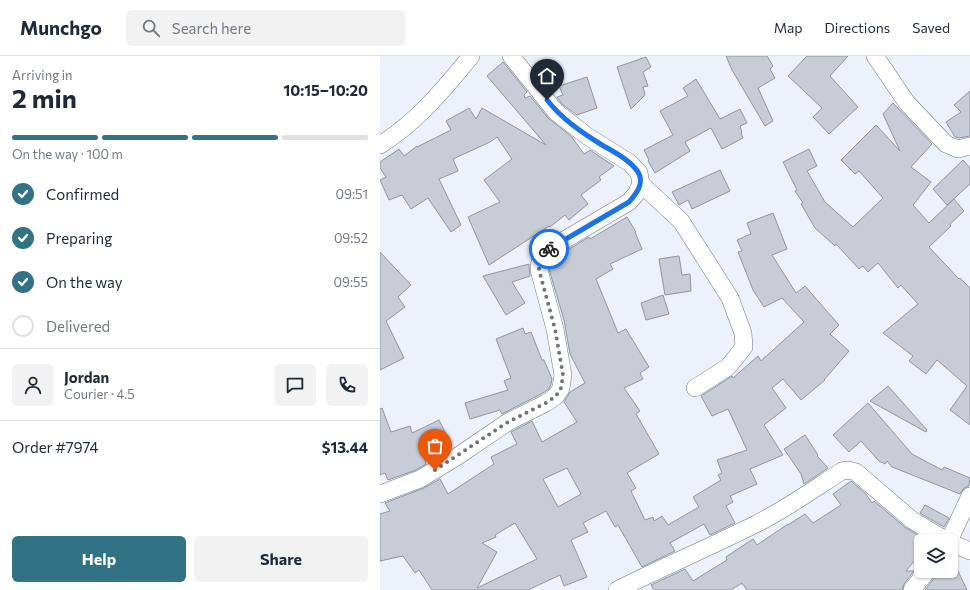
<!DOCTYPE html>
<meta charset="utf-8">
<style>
:root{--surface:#fff;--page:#f2f2f3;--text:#1f2937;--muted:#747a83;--line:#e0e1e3;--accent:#317285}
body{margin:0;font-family:Commissioner,sans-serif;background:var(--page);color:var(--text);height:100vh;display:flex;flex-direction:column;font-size:15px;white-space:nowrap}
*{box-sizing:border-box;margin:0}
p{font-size:13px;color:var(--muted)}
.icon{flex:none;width:22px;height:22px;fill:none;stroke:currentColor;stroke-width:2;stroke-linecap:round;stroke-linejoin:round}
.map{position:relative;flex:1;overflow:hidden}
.side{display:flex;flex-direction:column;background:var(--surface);width:380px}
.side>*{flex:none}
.fabs{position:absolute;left:534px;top:478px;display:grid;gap:8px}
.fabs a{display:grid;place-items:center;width:44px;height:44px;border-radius:6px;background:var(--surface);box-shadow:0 1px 3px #0004;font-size:20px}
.pin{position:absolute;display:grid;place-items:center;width:34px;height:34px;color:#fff;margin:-41px -17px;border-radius:50% 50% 50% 0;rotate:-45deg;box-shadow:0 0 4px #0007}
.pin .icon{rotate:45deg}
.courier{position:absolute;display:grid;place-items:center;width:40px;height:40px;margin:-20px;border:3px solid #1a73e8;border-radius:50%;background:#fff;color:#222;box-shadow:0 1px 5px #0007}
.overview em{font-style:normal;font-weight:700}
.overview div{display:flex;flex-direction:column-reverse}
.overview{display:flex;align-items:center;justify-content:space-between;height:68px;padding:0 12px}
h1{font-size:26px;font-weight:700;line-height:30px}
.bar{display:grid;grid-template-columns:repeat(4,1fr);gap:6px 4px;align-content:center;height:48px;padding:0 12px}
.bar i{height:5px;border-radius:3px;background:var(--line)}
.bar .current{background:var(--accent)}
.bar p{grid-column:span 4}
.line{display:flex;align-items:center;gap:10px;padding:0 12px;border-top:1px solid var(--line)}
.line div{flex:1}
.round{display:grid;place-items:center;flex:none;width:42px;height:42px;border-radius:6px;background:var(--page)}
ol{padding:0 12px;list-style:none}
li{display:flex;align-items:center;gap:12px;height:44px}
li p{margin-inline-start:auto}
li .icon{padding:4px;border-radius:50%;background:var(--accent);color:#fff;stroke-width:4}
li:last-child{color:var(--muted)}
li i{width:22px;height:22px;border:2px solid var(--line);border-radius:50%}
.button{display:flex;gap:8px;margin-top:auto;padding:8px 12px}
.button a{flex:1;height:46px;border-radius:6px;background:var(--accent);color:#fff;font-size:16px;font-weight:700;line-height:46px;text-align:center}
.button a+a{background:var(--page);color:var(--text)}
header{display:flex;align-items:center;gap:24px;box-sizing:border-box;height:56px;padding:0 20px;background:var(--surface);border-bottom:1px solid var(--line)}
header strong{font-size:19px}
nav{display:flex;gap:22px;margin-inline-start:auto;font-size:14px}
.search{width:280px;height:36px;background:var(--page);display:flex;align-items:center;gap:10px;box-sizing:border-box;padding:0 14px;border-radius:6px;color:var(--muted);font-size:15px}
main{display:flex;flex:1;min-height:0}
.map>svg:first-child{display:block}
</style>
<header>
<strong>Munchgo</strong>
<div class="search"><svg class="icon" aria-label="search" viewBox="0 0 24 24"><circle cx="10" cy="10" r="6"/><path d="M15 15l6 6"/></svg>Search here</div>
<nav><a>Map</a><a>Directions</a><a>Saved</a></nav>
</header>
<main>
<section class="side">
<div class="overview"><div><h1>2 min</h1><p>Arriving in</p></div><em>10:15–10:20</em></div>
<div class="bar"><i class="current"></i><i class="current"></i><i class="current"></i><i></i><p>On the way · 100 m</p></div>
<ol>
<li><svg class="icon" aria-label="check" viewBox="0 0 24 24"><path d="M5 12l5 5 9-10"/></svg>Confirmed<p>09:51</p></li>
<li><svg class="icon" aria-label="check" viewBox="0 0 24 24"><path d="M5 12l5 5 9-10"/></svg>Preparing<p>09:52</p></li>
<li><svg class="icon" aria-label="check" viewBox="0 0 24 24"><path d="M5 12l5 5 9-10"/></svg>On the way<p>09:55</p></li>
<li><i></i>Delivered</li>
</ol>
<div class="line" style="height:72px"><a class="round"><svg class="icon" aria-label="person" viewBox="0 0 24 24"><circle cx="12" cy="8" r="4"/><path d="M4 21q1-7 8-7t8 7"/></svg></a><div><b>Jordan</b><p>Courier · 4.5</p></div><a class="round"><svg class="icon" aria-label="chat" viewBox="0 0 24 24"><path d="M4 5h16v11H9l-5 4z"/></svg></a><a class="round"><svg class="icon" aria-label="phone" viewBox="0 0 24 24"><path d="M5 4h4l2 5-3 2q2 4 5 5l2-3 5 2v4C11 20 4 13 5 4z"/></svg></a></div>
<div class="line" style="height:52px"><div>Order #7974</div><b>$13.44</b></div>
<div class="button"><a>Help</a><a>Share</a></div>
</section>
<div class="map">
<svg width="590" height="534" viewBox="0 0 590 534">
<rect width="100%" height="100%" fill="#ecf2fc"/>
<g fill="#c7ccd6" stroke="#90959e" fill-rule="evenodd">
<polygon points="346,0 387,0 393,10 390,13 395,22 378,32 393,65 385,70 352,14"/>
<polygon points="427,0 468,0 450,20 478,51 449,78 433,61 442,52 408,20"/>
<polygon points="266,1 271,11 263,16 268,30 263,31 265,39 251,53 237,11"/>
<polygon points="123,6 147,36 144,39 145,42 150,40 168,62 191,80 204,98 210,94 234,110 219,121 221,124 201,139 208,148 189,164 185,159 170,171 169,170 109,209 88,161 120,146 104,124 132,103 117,81 110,86 73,103 78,115 59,123 81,169 71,176 48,142 31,153 22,139 9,144 0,124 6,121 0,112 0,106 19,93 24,100 37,90 37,91 71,74 66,65 89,52 96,63 102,52 166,89 107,20"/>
<polygon points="207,21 217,52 197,59 183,49 177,41 183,39 179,30"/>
<polygon points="316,23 340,63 360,53 367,67 360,70 362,76 361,77 363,82 342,93 331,72 305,86 310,95 275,117 268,105 269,104 264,94 293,79 280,55 308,40 303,32"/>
<polygon points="590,35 590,80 579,82 575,81 566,66 581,56 574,49"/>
<polygon points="513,47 552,88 531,111 551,126 533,149 549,167 574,143 584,155 570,168 571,170 549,191 579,223 580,222 590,232 590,369 570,354 587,330 557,304 546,318 529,305 533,300 503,277 538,248 521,229 518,232 498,207 488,216 483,210 479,213 456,188 455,190 435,172 421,148 423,147 415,135 417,134 403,106 429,93 437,110 427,115 445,146 473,171 503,142 479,115 475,118 461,104 496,69 520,95 503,58"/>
<polygon points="583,104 590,112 590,128 567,149 553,133"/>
<polygon points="340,114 350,135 312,153 308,144 299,149 292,136"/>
<path d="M393,157L407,193L392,199L416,237L425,230L459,269L450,278L469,295L444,324H445L421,344L403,323L392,332L406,352L384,369L403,399L370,413L377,428L350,440L353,446L346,450L355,467L330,479L324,468L290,487L295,495L262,511L238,469L235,471L226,455L203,467L208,476L191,484L207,521L184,530L180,519L148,534H52L39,514L35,517L23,500L0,505V458L10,455L5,447L44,432L60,423L68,438L114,408L111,401L137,388L131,376L152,365L162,386L197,366L184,346L190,336L205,327L190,298L184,264L169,213V210L174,202L183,200L181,198L209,181L210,183L247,161L256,176H255L262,193L230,208L233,213L216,223L238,277L246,273L269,311L260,317L263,323L244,332L260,355L256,358L279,398L247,417L256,432L251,435L265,464L273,461L274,465L282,460L288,469L319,451L313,441L341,424L338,419L342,417L337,404L367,394L348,353L332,360L321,340L352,320L353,322L378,300L381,305L424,266L402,242L384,251L373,234L358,196L362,195L357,184L371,178L367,167ZM187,412L201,438L178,451L163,423ZM135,467L157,503L97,532L117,496L102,487L116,481L115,479Z"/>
<polygon points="0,196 31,229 18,241 25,251 6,265 24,302 0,314"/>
<polygon points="299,200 302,219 310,218 311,235 285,239 279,203"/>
<polygon points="149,208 150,220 132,226 145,247 126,259 103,220"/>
<polygon points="283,239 289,258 266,264 261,247"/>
<polygon points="143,272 145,278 151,276 162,304 164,304 172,323 171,328 169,333 161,338 122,358 120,354 90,363 85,347 128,334 124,325 131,322 116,283"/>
<polygon points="508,330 547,374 546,376 490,345"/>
<polygon points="488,347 532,398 562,414 564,411 590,422 589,430 584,432 580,438 512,411 507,405 505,408 499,405 481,385 469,396 453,379"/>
<polygon points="2,352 11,376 30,370 32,377 59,364 67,380 41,392 46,408 36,414 8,424 5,417 0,419 0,353"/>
<polygon points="425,379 438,399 437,400 448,412 424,428 421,418 404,393"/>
<polygon points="471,425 485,437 492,447 494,445 526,472 548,485 541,485 541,497 526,515 534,515 524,528 522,534 367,534 362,527 351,534 274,534 271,529 305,513 313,525 347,504 346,501 373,483 377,489 408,468 408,469 425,458 433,467 461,449 453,438"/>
<polygon points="545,449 569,462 564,471 540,457"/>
<polygon points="557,515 578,515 587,534 545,534 555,521"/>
</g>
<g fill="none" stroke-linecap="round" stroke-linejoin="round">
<defs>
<g id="minor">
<polyline points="495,0 527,47 566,88 578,93 590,90"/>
<path d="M0,89C37,66 64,33 91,0"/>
<polyline points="261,128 301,165 350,242 363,277 364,291 348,311 315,332"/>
<path d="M0,438L40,423L78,400L128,366L166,347L176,340L181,332L183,319L175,273L159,214C159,204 162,200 169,193L249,146L256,138L261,128L259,117L250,107L207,80L176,56L131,0"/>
<polyline points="569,485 590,440"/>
<polyline points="571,487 590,495"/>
<path d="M237,534C283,511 330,491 376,468C406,453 434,433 462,415L468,414L476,416L532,464L567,485"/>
<polyline points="532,534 547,515"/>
</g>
</defs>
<use href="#minor" stroke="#70757e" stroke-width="18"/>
<use href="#minor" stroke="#fff" stroke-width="17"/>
</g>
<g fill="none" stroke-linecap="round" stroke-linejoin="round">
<path stroke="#70757a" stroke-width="4" stroke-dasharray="0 7.2" d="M55,414L128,366L166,347L176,340L181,332L183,319L175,273L159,214C159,204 162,199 169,193"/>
<path stroke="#1a73e8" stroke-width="5" d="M167,44C182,63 201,76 222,89C234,96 250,104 258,116C265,127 256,138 249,146L169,193"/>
</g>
</svg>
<div class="fabs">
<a><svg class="icon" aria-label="layers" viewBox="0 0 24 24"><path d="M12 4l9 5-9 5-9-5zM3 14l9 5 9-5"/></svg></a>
</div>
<div class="pin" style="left:55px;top:414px;background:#ea580c"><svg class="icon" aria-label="bag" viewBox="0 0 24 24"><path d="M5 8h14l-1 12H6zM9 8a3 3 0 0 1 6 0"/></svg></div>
<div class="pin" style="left:167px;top:44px;background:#1f2937"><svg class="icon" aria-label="home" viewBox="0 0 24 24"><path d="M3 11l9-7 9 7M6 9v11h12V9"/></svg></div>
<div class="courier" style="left:169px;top:193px"><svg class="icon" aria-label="bike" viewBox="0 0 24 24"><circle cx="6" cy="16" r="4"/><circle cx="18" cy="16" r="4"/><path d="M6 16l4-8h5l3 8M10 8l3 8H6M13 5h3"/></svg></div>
</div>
</main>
